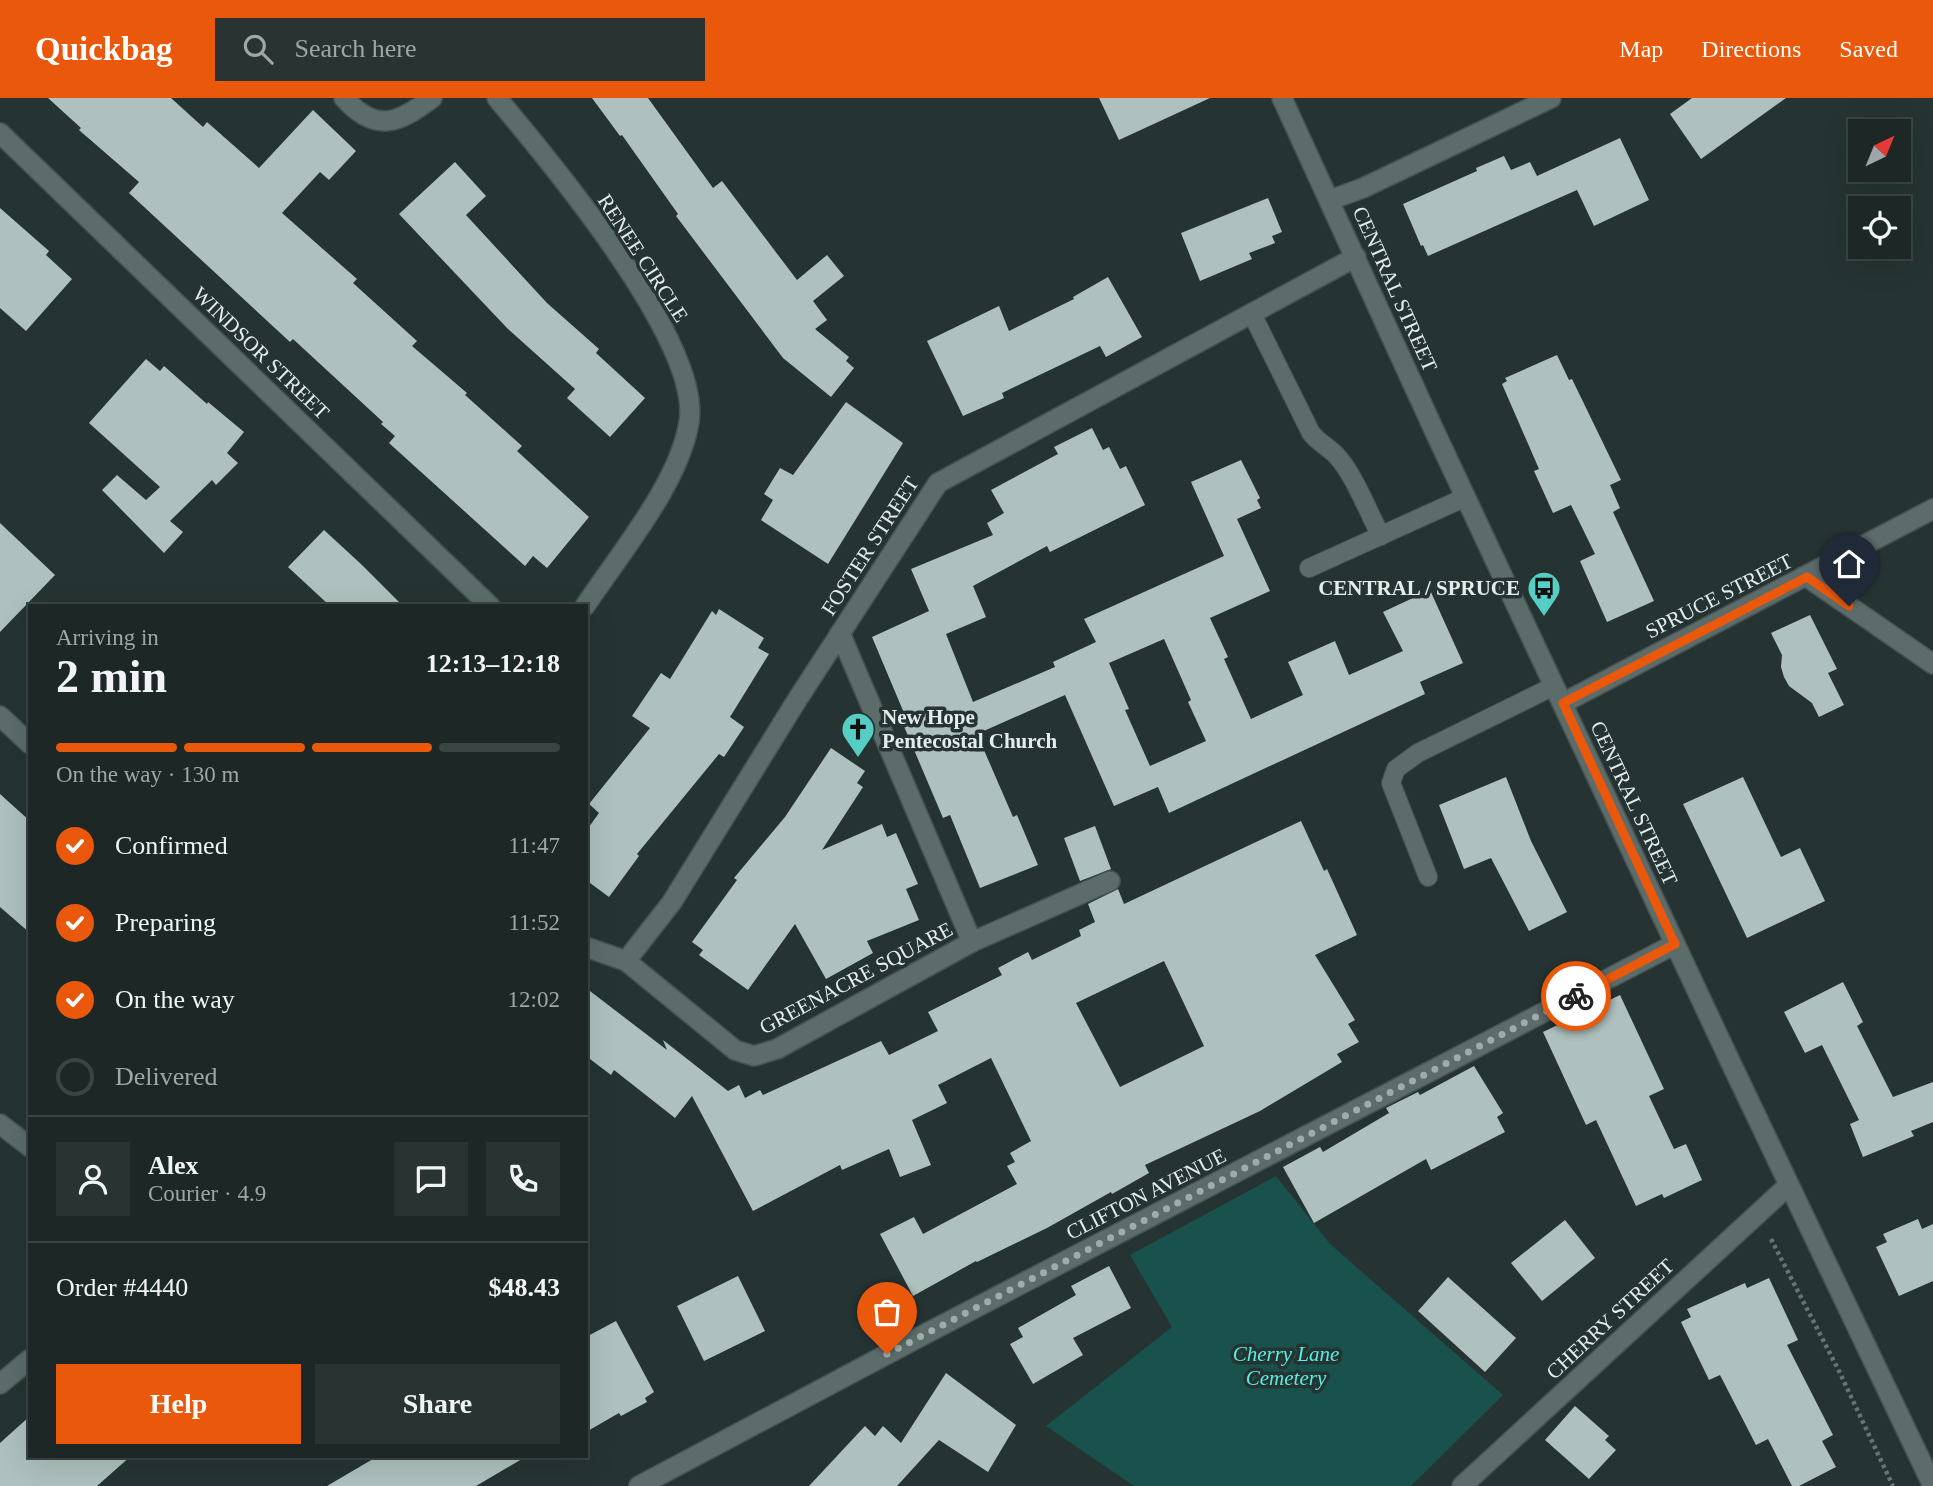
<!DOCTYPE html>
<meta charset="utf-8">
<style>
:root{--surface:#1c2726;--page:#293332;--text:#f1f3f6;--muted:#a0a5a7;--line:#3a4443;--accent:#ea580c}
body{margin:0;font-family:Georgia,serif;background:var(--page);color:var(--text);height:100vh;display:flex;flex-direction:column;font-size:26px;white-space:nowrap}
*{box-sizing:border-box;margin:0}
p{font-size:23px;color:var(--muted)}
.icon{flex:none;width:38px;height:38px;fill:none;stroke:currentColor;stroke-width:2;stroke-linecap:round;stroke-linejoin:round}
.map{position:relative;flex:1;overflow:hidden}
.drawer{position:absolute;left:28px;top:506px;width:560px;height:854px;display:flex;flex-direction:column;background:var(--surface);border-radius:0px;box-shadow:0 7px 28px #0002,0 0 0 2px var(--line)}
.drawer>*{flex:none}
.needle{width:46px;rotate:43deg}
.fabs{position:absolute;left:1848px;top:21px;display:grid;gap:14px}
.fabs a{display:grid;place-items:center;width:63px;height:63px;border-radius:0px;background:var(--surface);box-shadow:0 7px 28px #0002,0 0 0 2px var(--line);font-size:35px}
.pin{position:absolute;display:grid;place-items:center;width:60px;height:60px;color:#fff;margin:-72px -30px;border-radius:50% 50% 50% 0;rotate:-45deg;box-shadow:0 0 7px #0007}
.pin .icon{rotate:45deg}
.courier{position:absolute;display:grid;place-items:center;width:70px;height:70px;margin:-35px;border:5px solid #ea580c;border-radius:50%;background:#fff;color:#222;box-shadow:0 2px 9px #0007}
.summary em{font-style:normal;font-weight:600}
.summary div{display:flex;flex-direction:column-reverse}
.summary{display:flex;align-items:center;justify-content:space-between;height:119px;padding:0 28px}
h1{font-size:46px;font-weight:600;line-height:52px}
.bar{display:grid;grid-template-columns:repeat(4,1fr);gap:10px 7px;align-content:center;height:84px;padding:0 28px}
.bar i{height:9px;border-radius:5px;background:var(--line)}
.bar .active{background:var(--accent)}
.bar p{grid-column:span 4}
.line{display:flex;align-items:center;gap:18px;padding:0 28px;border-top:2px solid var(--line)}
.line div{flex:1}
.round{display:grid;place-items:center;flex:none;width:74px;height:74px;border-radius:0px;background:var(--page)}
ol{padding:0 28px;list-style:none}
li{display:flex;align-items:center;gap:21px;height:77px}
li p{margin-inline-start:auto}
li .icon{padding:7px;border-radius:50%;background:var(--accent);color:#fff;stroke-width:4}
li:last-child{color:var(--muted)}
li i{width:38px;height:38px;border:4px solid var(--line);border-radius:50%}
.button{display:flex;gap:14px;margin-top:auto;padding:14px 28px}
.button a{flex:1;height:80px;border-radius:0px;background:var(--accent);color:#fff;font-size:28px;font-weight:600;line-height:80px;text-align:center}
.button a+a{background:var(--page);color:var(--text)}
header{display:flex;align-items:center;gap:42px;box-sizing:border-box;height:98px;padding:0 35px;background:var(--accent);color:#fff}
header strong{font-size:33px}
nav{display:flex;gap:38px;margin-inline-start:auto;font-size:24px}
.search{width:490px;height:63px;background:var(--page);display:flex;align-items:center;gap:18px;box-sizing:border-box;padding:0 24px;border-radius:0px;color:var(--muted);font-size:26px}
.map>svg:first-child{display:block}
</style>
<header>
<strong>Quickbag</strong>
<div class="search"><svg class="icon" aria-label="search" viewBox="0 0 24 24"><circle cx="10" cy="10" r="6"/><path d="M15 15l6 6"/></svg>Search here</div>
<nav><a>Map</a><a>Directions</a><a>Saved</a></nav>
</header>
<div class="map">
<svg width="1933" height="1388" viewBox="0 0 1933 1388">
<rect width="100%" height="100%" fill="#253433"/>
<polygon fill="#19514c" points="1276,1078 1330,1146 1503,1297 1411,1388 1134,1388 1046,1328 1172,1229 1130,1157"/>
<g fill="#aec1be" fill-rule="evenodd">
<polygon points="48,0 171,0 203,29 207,24 259,70 313,12 356,53 329,82 320,74 282,115 357,181 353,185 417,243 412,248 467,295 465,297 522,348 517,353 589,419 547,470 533,458 525,468 389,345 395,338 381,326 383,324 293,241 290,244 129,95 139,84 79,32 81,30"/>
<polygon points="592,0 648,0 713,90 722,83 797,182 827,157 844,178 813,203 827,222 815,231 849,259 846,263 854,270 831,299 783,260 676,118 678,116 622,37 620,38"/>
<polygon points="1099,0 1210,0 1119,42"/>
<polygon points="1692,0 1786,0 1701,61 1670,16"/>
<polygon points="1620,40 1649,102 1594,128 1577,92 1428,158 1423,147 1421,148 1403,106 1477,73 1476,70 1504,58 1511,72 1530,64 1537,78"/>
<polygon points="455,64 486,98 466,117 547,205 599,251 596,255 645,300 610,339 567,300 575,291 507,230 399,116"/>
<polygon points="1268,100 1282,134 1272,138 1275,145 1249,155 1252,161 1200,183 1181,135"/>
<polygon points="0,110 49,153 46,157 72,181 26,233 0,210"/>
<polygon points="1108,179 1142,239 1106,259 1100,248 1002,295 1004,300 963,318 927,243 999,208 1009,233 1074,201 1073,199"/>
<polygon points="1557,257 1569,282 1572,281 1621,382 1610,387 1620,410 1613,414 1654,503 1607,524 1580,463 1595,456 1571,407 1553,415 1534,373 1539,371 1502,286 1507,283 1505,280"/>
<polygon points="146,261 160,273 164,268 207,306 208,304 244,334 227,355 238,365 216,387 212,382 170,423 183,434 164,455 102,392 117,377 146,402 160,389 89,325"/>
<polygon points="846,304 903,345 828,466 761,422 773,402 764,396 780,370 793,377"/>
<path d="M1092,330L1103,352L1109,349L1120,371L1126,368L1145,407L1050,454L1047,448L973,488L986,519L946,536L973,604L1055,569L1053,564L1096,544L1084,521L1224,458L1191,384L1241,362L1260,400L1257,402L1261,410L1237,421L1270,493L1210,520L1228,559L1224,561L1251,621L1303,597L1288,564L1335,543L1349,577L1403,553L1383,514L1430,492L1463,565L1420,584L1425,596L1169,715L1158,689L1114,708L1065,597L977,636L1013,719L1017,717L1038,767L980,790L950,717L943,720L906,633L899,617L904,615L872,539L929,513L911,471L993,437L987,425L1004,415L991,392L1058,356L1054,349ZM1164,541L1191,602L1188,604L1206,643L1150,668L1125,612L1129,611L1109,565Z"/>
<polygon points="0,425 55,477 0,534"/>
<polygon points="324,432 362,467 403,508 330,508 288,469"/>
<polygon points="719,511 764,540 758,550 769,556 730,619 744,629 724,659 719,656 637,756 639,758 609,799 586,782 586,733 599,715 589,706 650,630 632,618 661,575 670,581 712,513 716,517"/>
<polygon points="1810,517 1837,571 1828,575 1844,607 1819,619 1812,605 1789,588 1784,579 1781,569 1782,557 1771,535"/>
<polygon points="831,650 865,673 857,685 863,689 822,752 882,726 887,739 896,735 918,786 906,791 919,822 867,843 873,855 826,881 795,826 748,892 699,857 703,852 692,844 737,782 734,780 785,719"/>
<polygon points="1506,679 1531,743 1567,814 1529,833 1491,760 1464,771 1439,707"/>
<polygon points="1743,679 1781,759 1800,750 1825,803 1747,840 1683,706"/>
<polygon points="0,696 30,723 30,835 0,809"/>
<path d="M1301,723L1324,773L1327,771L1357,837L1315,857L1355,922L1348,926L1359,944L1337,956L1342,964L1260,1013L1145,1067L1149,1075L1112,1096L1111,1094L1047,1130L977,1164L976,1163L913,1198L880,1136L914,1119L923,1136L1017,1086L1007,1068L1015,1064L1010,1055L1031,1043L991,960L938,987L947,1005L912,1022L931,1067L900,1079L889,1051L842,1072L840,1067L753,1113L692,998L675,1020L614,972L611,977L586,958V890L667,952L663,942L728,993L739,987L745,1000L760,992L763,997L881,943L889,957L938,933L928,914L1002,877L998,870L1028,854L1032,862L1081,838L1079,832L1095,824L1088,806L1118,791L1124,806ZM1164,863L1204,948L1120,989L1076,905Z"/>
<polygon points="1095,728 1111,771 1080,783 1064,740"/>
<polygon points="1843,884 1863,924 1857,928 1893,999 1933,984 1933,1024 1911,1033 1914,1038 1863,1059 1850,1026 1859,1022 1822,947 1805,955 1784,914"/>
<polygon points="1620,897 1664,991 1649,998 1674,1051 1686,1046 1702,1082 1664,1100 1662,1096 1636,1108 1596,1022 1586,1027 1543,934"/>
<polygon points="1474,968 1503,1015 1497,1019 1505,1034 1431,1072 1426,1061 1314,1125 1283,1069 1320,1049 1323,1054 1389,1015 1386,1010 1418,994 1420,997"/>
<polygon points="1918,1121 1922,1131 1933,1126 1933,1183 1899,1198 1876,1149 1887,1144 1883,1136"/>
<polygon points="1565,1122 1595,1160 1542,1203 1511,1165"/>
<polygon points="1109,1168 1131,1210 1073,1240 1083,1257 1033,1286 1010,1246 1023,1239 1018,1230 1076,1197 1071,1188"/>
<polygon points="738,1178 765,1233 704,1263 677,1208"/>
<polygon points="1448,1179 1516,1240 1485,1274 1418,1213"/>
<polygon points="1769,1180 1798,1242 1787,1247 1833,1337 1822,1343 1836,1369 1799,1388 1792,1388 1768,1341 1756,1347 1720,1277 1709,1282 1681,1224 1691,1219 1687,1211 1745,1185 1747,1190"/>
<polygon points="616,1223 654,1294 645,1300 647,1304 621,1318 619,1315 586,1334 586,1239"/>
<polygon points="946,1275 1016,1327 988,1374 939,1342 897,1388 809,1388 865,1328 875,1338 883,1328 901,1345"/>
<polygon points="1575,1308 1609,1338 1605,1342 1616,1352 1589,1381 1545,1342"/>
<polygon points="30,1318 30,1358 131,1358 97,1388 0,1388 0,1345"/>
<polygon points="378,1358 527,1358 476,1388 327,1388"/>
</g>
<g fill="none" stroke-linecap="round" stroke-linejoin="round">
<defs>
<g id="service">
<path d="M1252,216L1311,335C1318,344 1328,349 1336,357C1354,376 1368,414 1381,438"/>
<polyline points="1309,470 1466,399"/>
<polyline points="1428,779 1391,685 1396,671 1418,655 1554,588"/>
</g>
<g id="minor">
<path d="M344,0C376,36 399,25 432,0"/>
<path d="M497,0C549,62 702,244 689,324C680,384 619,457 585,508"/>
<polyline points="0,35 490,508"/>
<polyline points="1330,102 1363,90 1551,0"/>
<polyline points="1807,479 1933,566"/>
<polyline points="1563,605 1933,411"/>
<polyline points="0,618 30,646"/>
<polyline points="972,844 1110,783"/>
<polyline points="586,849 626,863 672,804 797,602 938,385 1356,159"/>
<polyline points="626,863 735,952 754,958 777,951 972,844 840,535"/>
<polyline points="0,1026 30,1049"/>
<polyline points="0,1286 30,1261"/>
<polyline points="639,1388 927,1235 1675,846"/>
<polyline points="1462,1388 1789,1087"/>
</g>
<polyline id="secondary" points="1282,0 1434,332 1730,963 1933,1388"/>
</defs>
<use href="#service" stroke="#455250" stroke-width="20"/>
<use href="#minor" stroke="#455250" stroke-width="22"/>
<use href="#secondary" stroke="#455250" stroke-width="22"/>
<polyline stroke="#677473" stroke-width="4.5" stroke-dasharray="3.5 3.5" stroke-linecap="butt" points="1771,1141 1839,1273 1893,1388"/>
<use href="#service" stroke="#5b6c6a" stroke-width="18"/>
<use href="#minor" stroke="#5b6c6a" stroke-width="19"/>
<use href="#secondary" stroke="#5b6c6a" stroke-width="19"/>
</g>
<g fill="none" stroke-linecap="round" stroke-linejoin="round">
<polyline stroke="#a0acab" stroke-width="7" stroke-dasharray="0 12.6" points="887,1256 1576,898"/>
<polyline stroke="#ea580c" stroke-width="9" points="1576,898 1675,846 1563,605 1807,479 1849,508"/>
</g>
<defs>
<symbol id="bus-pin" viewBox="-11 -11 22 30"><path d="M0 17L-7.5 6A9.5 9.5 0 1 1 7.5 6Z" fill="#56cec3" stroke="#253433"/><path d="M-5-6H5V4H4V6H2V4H-2V6H-4V4H-5ZM-3.5-4V0h7V-4ZM-3.5 1.2v1.5H-2V1.2ZM2 1.2v1.5H3.5V1.2Z" fill="#111"/></symbol>
<symbol id="church-pin" viewBox="-11 -11 22 30"><path d="M0 17L-7.5 6A9.5 9.5 0 1 1 7.5 6Z" fill="#56cec3" stroke="#253433"/><path d="M-1.2-6h2.4v3.5h3.3v2.4h-3.3V6h-2.4V-.1h-3.3v-2.4h3.3Z" fill="#111"/></symbol>
</defs>
<g fill-rule="evenodd">
<use href="#bus-pin" x="1525" y="471" width="38" height="52"/>
<use href="#church-pin" x="839" y="612" width="38" height="52"/>
</g>
<g text-anchor="middle" dominant-baseline="central" stroke-width="7" stroke-linejoin="round" paint-order="stroke">
<g font-size="21" fill="#e3edeb" stroke="#253433">
<text transform="translate(643 160) rotate(57)">RENEE CIRCLE</text>
<text transform="translate(1395 191) rotate(66)">CENTRAL STREET</text>
<text transform="translate(261 255) rotate(44)">WINDSOR STREET</text>
<text transform="translate(870 448) rotate(-57)">FOSTER STREET</text>
<text transform="translate(1719 498) rotate(-27)">SPRUCE STREET</text>
<text transform="translate(1634 705) rotate(65)">CENTRAL STREET</text>
<text transform="translate(856 880) rotate(-28)">GREENACRE SQUARE</text>
<text transform="translate(1146 1096) rotate(-27)">CLIFTON AVENUE</text>
<text transform="translate(1610 1221) rotate(-43)">CHERRY STREET</text>
</g>
<g font-size="21" font-weight="bold" fill="#e3edeb" stroke="#253433" text-anchor="end">
<text x="1520" y="490">CENTRAL / SPRUCE</text>
<text x="882" y="619" text-anchor="start">New Hope<tspan x="882" dy="24">Pentecostal Church</tspan></text>
</g>
<g font-size="21" font-style="italic" fill="#58efe3" stroke="#253433">
<text x="1286" y="1256">Cherry Lane<tspan x="1286" dy="24">Cemetery</tspan></text>
</g>
</g>
</svg>
<div class="fabs">
<a><svg class="needle" viewBox="-14 -14 28 28"><path d="M0-13l5 13h-10z" fill="#e53935"/><path d="M0 13l5-13h-10z" fill="#a0a5a7"/></svg></a>
<a><svg class="icon" aria-label="locate" viewBox="0 0 24 24"><circle cx="12" cy="12" r="6"/><path d="M12 2v4M12 18v4M2 12h4M18 12h4"/></svg></a>
</div>
<div class="pin" style="left:887px;top:1256px;background:#ea580c"><svg class="icon" aria-label="bag" viewBox="0 0 24 24"><path d="M5 8h14l-1 12H6zM9 8a3 3 0 0 1 6 0"/></svg></div>
<div class="pin" style="left:1849px;top:508px;background:#1f2937"><svg class="icon" aria-label="home" viewBox="0 0 24 24"><path d="M3 11l9-7 9 7M6 9v11h12V9"/></svg></div>
<div class="courier" style="left:1576px;top:898px"><svg class="icon" aria-label="bike" viewBox="0 0 24 24"><circle cx="6" cy="16" r="4"/><circle cx="18" cy="16" r="4"/><path d="M6 16l4-8h5l3 8M10 8l3 8H6M13 5h3"/></svg></div>
<section class="drawer">
<div class="summary"><div><h1>2 min</h1><p>Arriving in</p></div><em>12:13–12:18</em></div>
<div class="bar"><i class="active"></i><i class="active"></i><i class="active"></i><i></i><p>On the way · 130 m</p></div>
<ol>
<li><svg class="icon" aria-label="check" viewBox="0 0 24 24"><path d="M5 12l5 5 9-10"/></svg>Confirmed<p>11:47</p></li>
<li><svg class="icon" aria-label="check" viewBox="0 0 24 24"><path d="M5 12l5 5 9-10"/></svg>Preparing<p>11:52</p></li>
<li><svg class="icon" aria-label="check" viewBox="0 0 24 24"><path d="M5 12l5 5 9-10"/></svg>On the way<p>12:02</p></li>
<li><i></i>Delivered</li>
</ol>
<div class="line" style="height:126px"><a class="round"><svg class="icon" aria-label="person" viewBox="0 0 24 24"><circle cx="12" cy="8" r="4"/><path d="M4 21q1-7 8-7t8 7"/></svg></a><div><b>Alex</b><p>Courier · 4.9</p></div><a class="round"><svg class="icon" aria-label="chat" viewBox="0 0 24 24"><path d="M4 5h16v11H9l-5 4z"/></svg></a><a class="round"><svg class="icon" aria-label="phone" viewBox="0 0 24 24"><path d="M5 4h4l2 5-3 2q2 4 5 5l2-3 5 2v4C11 20 4 13 5 4z"/></svg></a></div>
<div class="line" style="height:91px"><div>Order #4440</div><b>$48.43</b></div>
<div class="button"><a>Help</a><a>Share</a></div>
</section>
</div>
